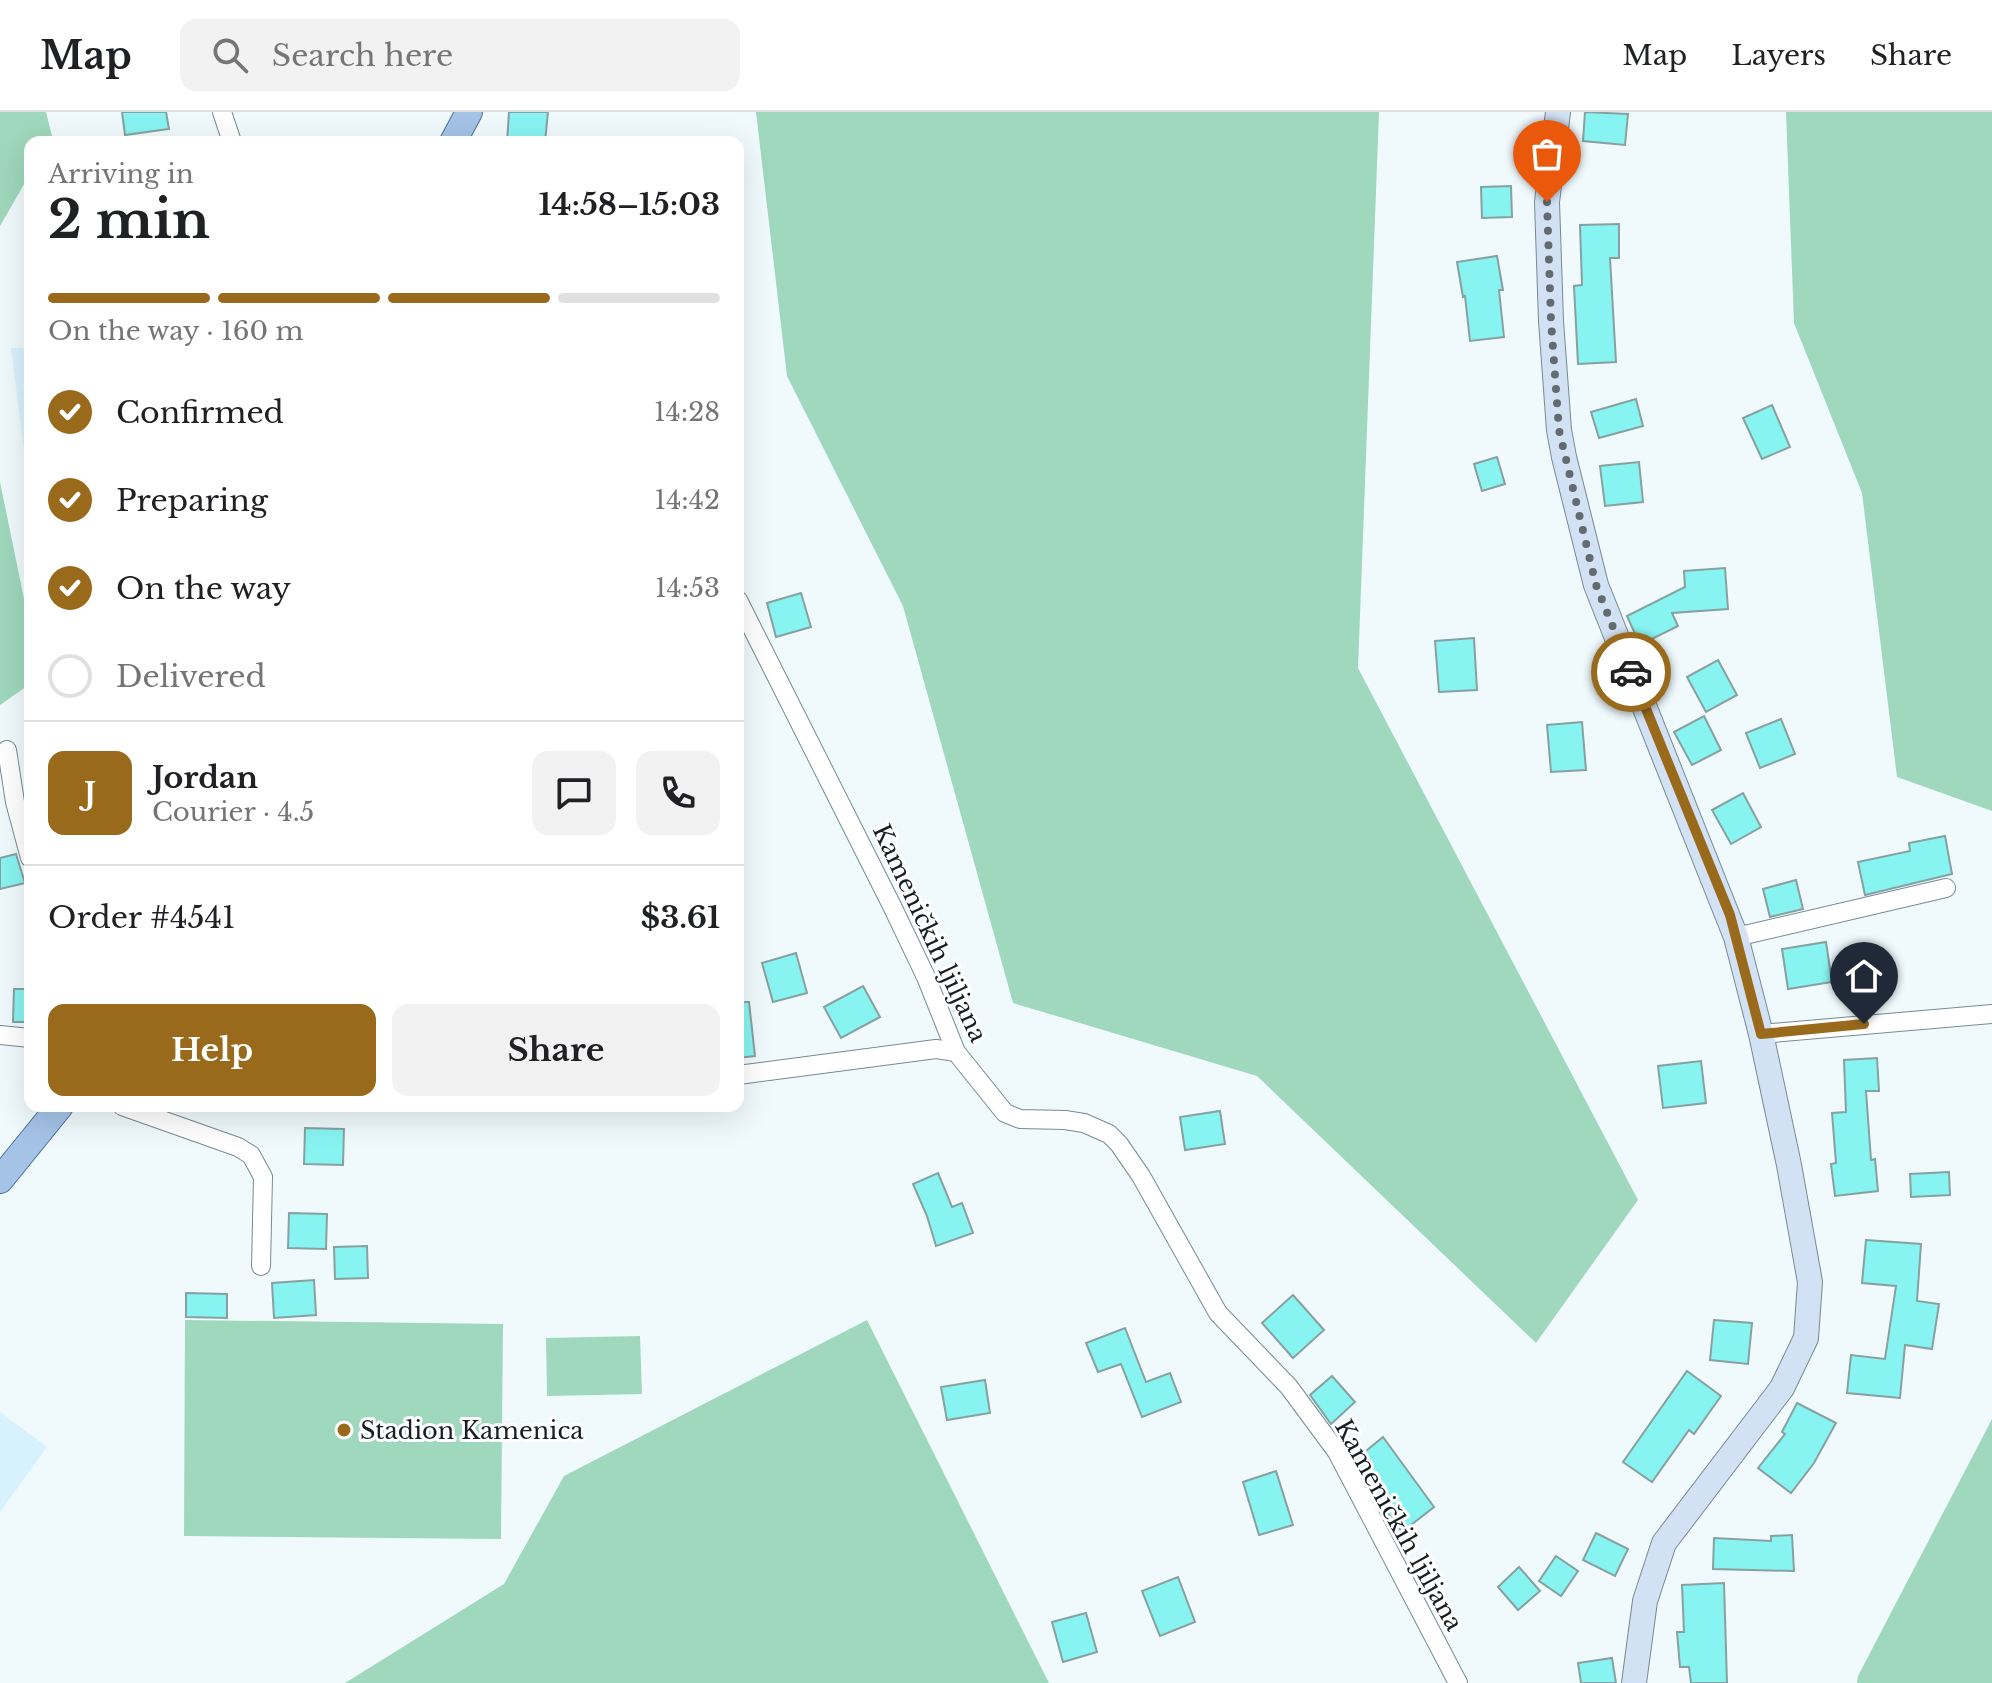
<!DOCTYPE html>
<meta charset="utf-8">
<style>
:root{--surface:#fff;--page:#f2f2f2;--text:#202124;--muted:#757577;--line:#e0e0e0;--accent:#9a6a1c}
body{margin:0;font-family:"Libre Baskerville",serif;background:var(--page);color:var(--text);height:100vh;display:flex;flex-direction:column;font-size:30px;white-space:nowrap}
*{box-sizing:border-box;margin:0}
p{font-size:26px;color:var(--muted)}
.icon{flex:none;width:44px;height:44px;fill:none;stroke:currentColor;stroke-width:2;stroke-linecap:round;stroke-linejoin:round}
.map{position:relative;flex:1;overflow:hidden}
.sheet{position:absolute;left:24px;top:24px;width:720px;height:976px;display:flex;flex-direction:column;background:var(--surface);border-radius:16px;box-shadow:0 8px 32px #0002}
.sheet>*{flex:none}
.pin{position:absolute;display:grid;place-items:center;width:68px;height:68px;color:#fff;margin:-82px -34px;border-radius:50% 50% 50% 0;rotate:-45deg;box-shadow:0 0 8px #0007}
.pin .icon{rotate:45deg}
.courier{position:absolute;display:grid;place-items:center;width:80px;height:80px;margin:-40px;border:6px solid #9a6a1c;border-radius:50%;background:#fff;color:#222;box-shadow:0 2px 10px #0007}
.headline em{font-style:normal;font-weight:700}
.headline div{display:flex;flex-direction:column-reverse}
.headline{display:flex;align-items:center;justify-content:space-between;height:136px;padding:0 24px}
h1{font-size:52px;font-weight:700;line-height:60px}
.bar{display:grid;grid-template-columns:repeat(4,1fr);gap:12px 8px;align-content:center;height:96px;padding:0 24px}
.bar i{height:10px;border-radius:6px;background:var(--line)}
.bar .on{background:var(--accent)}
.bar p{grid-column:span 4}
.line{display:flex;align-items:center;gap:20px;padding:0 24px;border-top:2px solid var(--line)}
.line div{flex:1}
.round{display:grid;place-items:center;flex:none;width:84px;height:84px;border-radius:16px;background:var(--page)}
ol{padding:0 24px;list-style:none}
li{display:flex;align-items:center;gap:24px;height:88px}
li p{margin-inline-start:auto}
li .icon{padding:8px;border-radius:50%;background:var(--accent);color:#fff;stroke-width:4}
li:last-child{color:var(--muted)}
li i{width:44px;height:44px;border:4px solid var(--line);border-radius:50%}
.action{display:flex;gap:16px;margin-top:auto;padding:16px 24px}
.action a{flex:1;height:92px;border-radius:16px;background:var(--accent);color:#fff;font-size:32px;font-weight:700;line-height:92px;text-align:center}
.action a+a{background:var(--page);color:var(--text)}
header{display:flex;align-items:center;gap:48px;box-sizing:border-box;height:112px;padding:0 40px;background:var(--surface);border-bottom:2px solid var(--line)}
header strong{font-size:38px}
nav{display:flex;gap:44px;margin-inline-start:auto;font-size:28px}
.search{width:560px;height:72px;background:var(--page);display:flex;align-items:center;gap:20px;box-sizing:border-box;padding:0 28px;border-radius:16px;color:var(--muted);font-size:30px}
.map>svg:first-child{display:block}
</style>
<header>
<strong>Map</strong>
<div class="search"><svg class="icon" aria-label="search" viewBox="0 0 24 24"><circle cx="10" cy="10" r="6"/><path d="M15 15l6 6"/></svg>Search here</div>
<nav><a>Map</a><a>Layers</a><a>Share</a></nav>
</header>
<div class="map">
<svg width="1992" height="1571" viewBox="0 0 1992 1571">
<rect width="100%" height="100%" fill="#f0fafd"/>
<g fill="#d8f2fd">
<polygon points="30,236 30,387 11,236"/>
<polygon points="0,1300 47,1335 0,1400"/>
</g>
<g fill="#9fd8bc">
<polygon points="0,0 46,0 52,24 49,30 30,30 30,62 0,114"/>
<polygon points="756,0 1379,0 1358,556 1638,1088 1536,1231 1257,964 1013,891 903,494 787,264"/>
<polygon points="1786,0 1992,0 1992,699 1897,665 1862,381 1794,211"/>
<polygon points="0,370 30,516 30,572 0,593"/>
<polygon points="185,1208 503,1212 501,1427 184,1424"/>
<polygon points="867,1208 1049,1571 345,1571 504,1472 564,1364"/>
<polygon points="640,1224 642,1282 547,1284 546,1226"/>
<polygon points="1992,1307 1992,1571 1857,1571 1858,1564"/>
</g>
<g fill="#88f4f2" stroke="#87a1a0" stroke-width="2">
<polygon points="122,0 166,0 169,17 125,23"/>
<polygon points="509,0 548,0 545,30 507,30"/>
<polygon points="1585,0 1628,2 1625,33 1583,29"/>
<polygon points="1511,74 1512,105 1482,106 1481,75"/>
<polygon points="1619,112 1619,146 1610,146 1616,250 1578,252 1574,174 1582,173 1580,113"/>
<polygon points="1497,144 1503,178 1499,178 1504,225 1470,229 1465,184 1463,185 1457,150"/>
<polygon points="1636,287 1643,314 1599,326 1591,300"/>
<polygon points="1772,293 1790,335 1762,347 1743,306"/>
<polygon points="1497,345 1505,372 1482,379 1474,352"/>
<polygon points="1639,350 1643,390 1605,394 1600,354"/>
<polygon points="1725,456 1728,497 1672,501 1678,514 1640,533 1627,504 1685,475 1684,459"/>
<polygon points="801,481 811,515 776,525 767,491"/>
<polygon points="1474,526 1477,578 1439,580 1435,529"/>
<polygon points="1718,548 1737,583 1706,600 1687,565"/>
<polygon points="1704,604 1721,638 1692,653 1674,620"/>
<polygon points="1781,607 1795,642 1760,656 1746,621"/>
<polygon points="1582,610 1586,658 1551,660 1547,613"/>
<polygon points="1743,681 1761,715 1731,732 1712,698"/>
<polygon points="1945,724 1952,762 1865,783 1858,750 1910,739 1909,731"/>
<polygon points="16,742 25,771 0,777 0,746"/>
<polygon points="1796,768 1803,797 1770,805 1763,777"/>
<polygon points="1826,830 1832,870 1788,877 1782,837"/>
<polygon points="796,841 807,881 773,890 762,851"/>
<polygon points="863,874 880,905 841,926 824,895"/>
<polygon points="14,877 30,877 30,910 13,910"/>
<polygon points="738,890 749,890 755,944 738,946"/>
<polygon points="1877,946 1879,979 1866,979 1871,1048 1875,1047 1878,1079 1835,1084 1831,1052 1836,1051 1832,1001 1846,1000 1844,948"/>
<polygon points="1701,949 1706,991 1663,996 1658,954"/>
<polygon points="1220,999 1225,1032 1185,1038 1180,1005"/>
<polygon points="305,1016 344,1017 343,1053 304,1052"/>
<polygon points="1949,1060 1950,1083 1911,1085 1910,1062"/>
<polygon points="938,1061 952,1095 962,1091 973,1121 936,1134 927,1104 913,1072"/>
<polygon points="289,1101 327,1102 326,1137 288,1136"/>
<polygon points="1866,1128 1921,1132 1917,1189 1939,1192 1932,1237 1905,1233 1900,1286 1847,1281 1851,1243 1885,1247 1896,1174 1862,1171"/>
<polygon points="367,1134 368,1166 335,1167 334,1135"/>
<polygon points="314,1168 316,1203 274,1206 272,1171"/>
<polygon points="186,1181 227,1182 227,1206 186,1205"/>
<polygon points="1293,1183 1324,1218 1293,1246 1262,1211"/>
<polygon points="1714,1208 1752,1211 1748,1252 1710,1248"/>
<polygon points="1125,1216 1146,1270 1170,1261 1181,1290 1142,1305 1121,1252 1098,1260 1086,1231"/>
<polygon points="1687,1259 1721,1284 1694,1322 1689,1318 1652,1370 1623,1350"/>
<polygon points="1332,1264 1355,1290 1331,1312 1310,1283"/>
<polygon points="985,1268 990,1301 947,1308 941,1275"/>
<polygon points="1797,1291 1836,1311 1814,1351 1791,1381 1758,1356 1785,1322 1782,1320"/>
<polygon points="1383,1325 1434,1395 1402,1420 1370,1377 1355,1348"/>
<polygon points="1276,1359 1293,1413 1259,1423 1243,1370"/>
<polygon points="1596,1421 1628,1437 1615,1464 1583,1448"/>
<polygon points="1792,1423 1794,1459 1713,1457 1714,1426 1771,1429 1771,1424"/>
<polygon points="1556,1444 1578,1459 1561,1484 1539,1469"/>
<polygon points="1519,1455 1540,1479 1518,1498 1498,1475"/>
<polygon points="1178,1465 1195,1510 1160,1524 1142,1479"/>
<polygon points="1724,1471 1727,1571 1691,1571 1689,1555 1680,1555 1677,1520 1684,1520 1682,1473"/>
<polygon points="1086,1501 1097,1540 1063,1550 1052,1510"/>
<polygon points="1612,1546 1616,1571 1581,1571 1578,1551"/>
</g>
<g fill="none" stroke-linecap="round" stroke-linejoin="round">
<defs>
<g id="street">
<polyline points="222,0 232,30"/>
<polyline points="738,488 893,796 926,865 956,940 1005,1001 1020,1007 1065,1008 1084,1011 1109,1022 1119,1032 1141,1064 1218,1201 1289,1275 1337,1340 1458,1571"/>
<polyline points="7,638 15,690 30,746"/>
<polyline points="1736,825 1946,776"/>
<polyline points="1761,922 1992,902"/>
<polyline points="0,923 30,926"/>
<polyline points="738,963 936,937 956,940"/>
<polyline points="122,994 238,1035 251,1043 263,1065 261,1154"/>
</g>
<polyline id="secondary" points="1558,0 1547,90 1551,209 1559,318 1564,345 1596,473 1736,825 1761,922 1789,1053 1810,1170 1806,1226 1782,1276 1664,1431 1645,1489 1634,1571"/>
<g id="primary">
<polyline points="453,30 469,0"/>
<polyline points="0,1068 60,994"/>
</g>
</defs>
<use href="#street" stroke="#758b93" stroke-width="20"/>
<use href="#secondary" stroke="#758b93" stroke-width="26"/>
<use href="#primary" stroke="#4b7098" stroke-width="28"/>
<use href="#street" stroke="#fff" stroke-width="18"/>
<use href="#secondary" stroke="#d2e1f3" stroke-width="24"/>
<use href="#primary" stroke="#a4c3e7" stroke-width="26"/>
</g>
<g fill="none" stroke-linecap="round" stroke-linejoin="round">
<polyline stroke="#626c6f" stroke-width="8" stroke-dasharray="0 14.4" points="1547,90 1551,209 1559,318 1596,473 1631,560"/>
<polyline stroke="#9a6a1c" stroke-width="10" points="1631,560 1730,803 1761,922 1864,912"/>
</g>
<circle fill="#9a6a1c" stroke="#fff" stroke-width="3" cx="344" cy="1318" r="8"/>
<g text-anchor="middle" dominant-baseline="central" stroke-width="6" stroke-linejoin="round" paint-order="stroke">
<g font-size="24" fill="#161f22" stroke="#fff">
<text transform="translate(930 821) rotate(65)">Kameničkih ljiljana</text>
<text transform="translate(1399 1413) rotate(61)">Kameničkih ljiljana</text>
</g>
<g font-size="24" fill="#161f22" stroke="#fff" text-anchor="start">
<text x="360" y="1318">Stadion Kamenica</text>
</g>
</g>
</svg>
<div class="pin" style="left:1547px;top:90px;background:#ea580c"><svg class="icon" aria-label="bag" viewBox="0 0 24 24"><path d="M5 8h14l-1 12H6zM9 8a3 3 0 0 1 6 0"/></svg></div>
<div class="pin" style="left:1864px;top:912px;background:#1f2937"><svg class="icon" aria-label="home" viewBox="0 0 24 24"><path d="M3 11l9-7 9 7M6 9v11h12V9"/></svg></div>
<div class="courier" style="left:1631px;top:560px"><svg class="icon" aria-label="car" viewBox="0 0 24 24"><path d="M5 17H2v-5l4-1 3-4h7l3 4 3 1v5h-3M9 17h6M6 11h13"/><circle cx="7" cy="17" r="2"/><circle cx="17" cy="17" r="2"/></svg></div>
<section class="sheet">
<div class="headline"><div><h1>2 min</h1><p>Arriving in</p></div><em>14:58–15:03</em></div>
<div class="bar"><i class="on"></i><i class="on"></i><i class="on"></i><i></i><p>On the way · 160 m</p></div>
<ol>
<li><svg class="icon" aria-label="check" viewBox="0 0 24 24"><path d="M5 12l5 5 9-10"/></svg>Confirmed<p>14:28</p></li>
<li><svg class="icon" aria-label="check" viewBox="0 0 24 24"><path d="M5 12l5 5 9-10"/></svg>Preparing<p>14:42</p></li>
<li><svg class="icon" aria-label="check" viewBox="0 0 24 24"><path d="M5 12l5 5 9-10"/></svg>On the way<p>14:53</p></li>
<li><i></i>Delivered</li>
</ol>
<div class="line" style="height:144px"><b class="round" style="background:var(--accent);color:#fff">J</b><div><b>Jordan</b><p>Courier · 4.5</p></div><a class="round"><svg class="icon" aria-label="chat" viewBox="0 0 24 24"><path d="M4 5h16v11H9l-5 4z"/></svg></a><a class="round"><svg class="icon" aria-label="phone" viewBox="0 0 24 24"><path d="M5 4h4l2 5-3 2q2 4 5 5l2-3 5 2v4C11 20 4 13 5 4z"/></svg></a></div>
<div class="line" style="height:104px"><div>Order #4541</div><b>$3.61</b></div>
<div class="action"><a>Help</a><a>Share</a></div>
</section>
</div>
